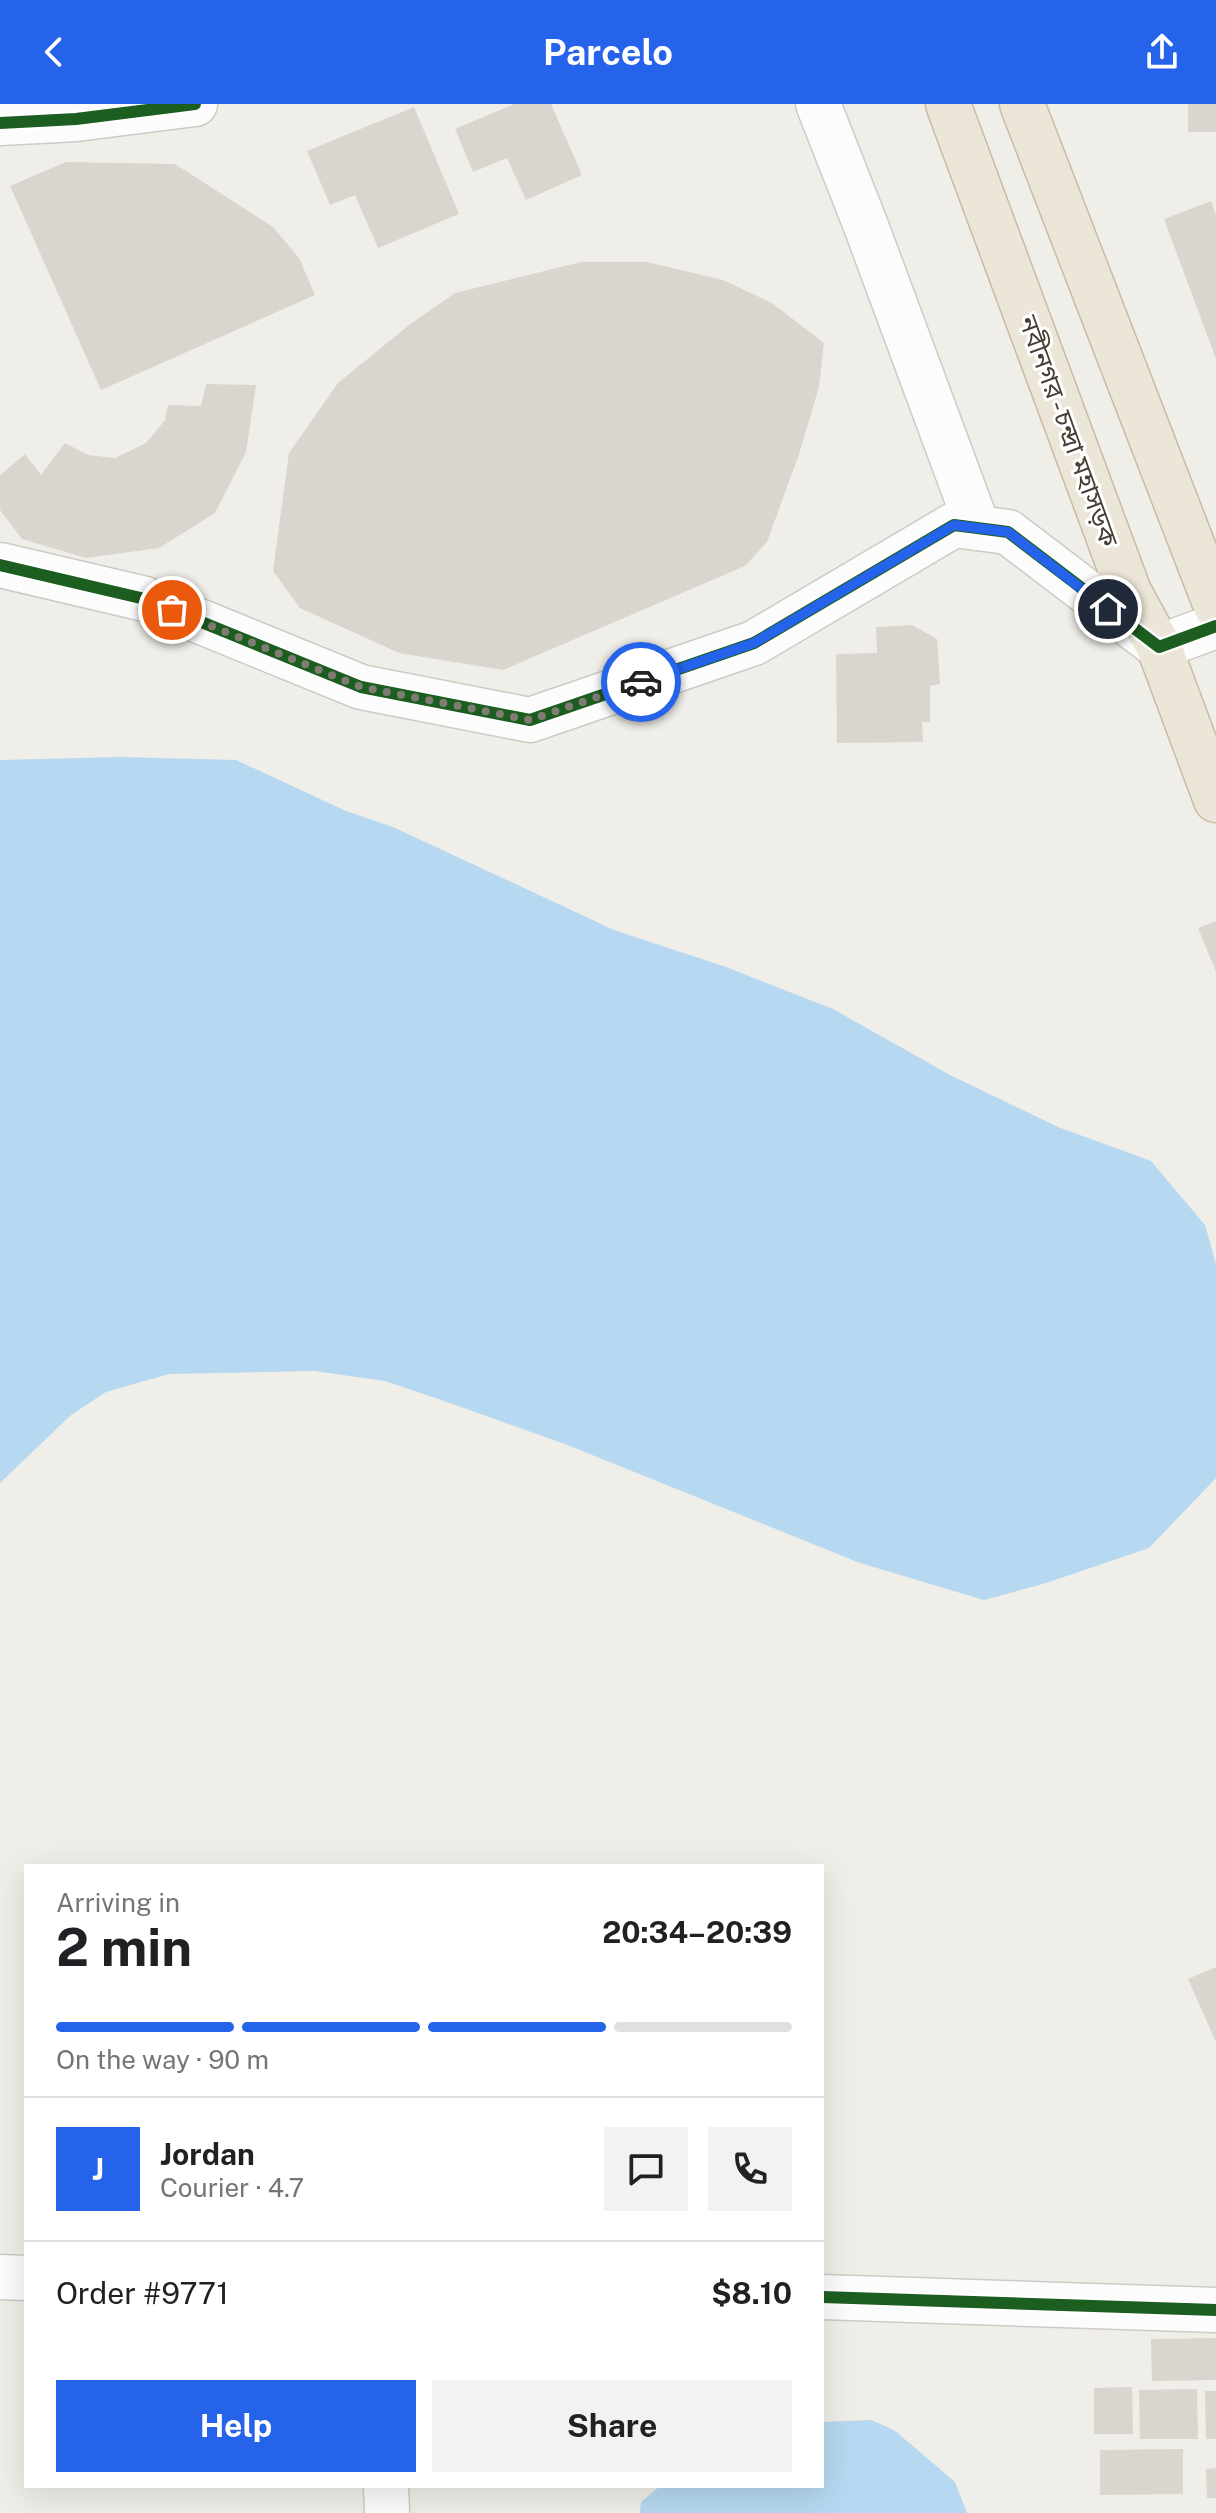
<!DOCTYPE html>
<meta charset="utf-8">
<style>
:root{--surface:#fff;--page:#f2f2f2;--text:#202124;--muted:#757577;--line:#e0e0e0;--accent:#2563eb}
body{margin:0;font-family:"Public Sans","Noto Sans Bengali",sans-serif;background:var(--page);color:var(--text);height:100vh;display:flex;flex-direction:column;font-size:30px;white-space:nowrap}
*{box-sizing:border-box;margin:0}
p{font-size:26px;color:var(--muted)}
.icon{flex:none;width:44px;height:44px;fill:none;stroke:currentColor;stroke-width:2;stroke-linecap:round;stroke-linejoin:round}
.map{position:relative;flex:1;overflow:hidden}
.side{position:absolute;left:24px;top:1760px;width:800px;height:624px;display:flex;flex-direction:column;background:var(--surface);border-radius:0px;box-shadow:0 8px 32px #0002}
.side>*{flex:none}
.pin{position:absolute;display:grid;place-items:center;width:68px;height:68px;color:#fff;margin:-34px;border:4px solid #fff;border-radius:50%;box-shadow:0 2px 8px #0007}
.courier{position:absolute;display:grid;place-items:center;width:80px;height:80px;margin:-40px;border:6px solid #2563eb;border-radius:50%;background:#fff;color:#222;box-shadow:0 2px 10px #0007}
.headline em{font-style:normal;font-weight:700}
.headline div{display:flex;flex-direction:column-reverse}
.headline{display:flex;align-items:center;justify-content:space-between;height:136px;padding:0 32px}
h1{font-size:52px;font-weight:700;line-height:60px}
.bar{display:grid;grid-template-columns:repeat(4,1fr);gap:12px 8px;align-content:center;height:96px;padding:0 32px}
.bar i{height:10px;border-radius:6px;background:var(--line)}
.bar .current{background:var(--accent)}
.bar p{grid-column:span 4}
.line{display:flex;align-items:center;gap:20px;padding:0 32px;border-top:2px solid var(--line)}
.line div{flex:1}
.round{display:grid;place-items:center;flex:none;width:84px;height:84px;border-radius:0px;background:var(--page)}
.action{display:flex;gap:16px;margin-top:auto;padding:16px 32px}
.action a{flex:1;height:92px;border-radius:0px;background:var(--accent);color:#fff;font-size:32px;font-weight:700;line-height:92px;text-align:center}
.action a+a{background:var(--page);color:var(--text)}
header{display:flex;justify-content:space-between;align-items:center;height:104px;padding:0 32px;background:var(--accent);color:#fff;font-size:36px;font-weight:700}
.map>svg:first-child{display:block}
</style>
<header><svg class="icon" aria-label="back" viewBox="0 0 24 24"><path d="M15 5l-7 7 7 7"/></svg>Parcelo<svg class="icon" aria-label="share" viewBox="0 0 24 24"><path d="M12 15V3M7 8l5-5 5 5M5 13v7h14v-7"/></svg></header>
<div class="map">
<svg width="1216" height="2409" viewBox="0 0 1216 2409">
<rect width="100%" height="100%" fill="#f0eee8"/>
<g fill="#b6d8f0">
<polygon points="120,653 236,656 346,707 393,723 614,826 726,863 833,905 950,971 1058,1023 1151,1057 1205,1121 1216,1160 1216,1374 1149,1444 1046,1479 984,1496 860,1459 565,1340 447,1298 385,1277 314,1267 169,1270 106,1288 71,1311 0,1379 0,656"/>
<polygon points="871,2316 894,2326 955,2378 967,2409 640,2409 641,2398 660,2382 822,2382 822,2318"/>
</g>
<g fill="#d9d6d0">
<polygon points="514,0 551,0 582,71 526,96 507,54 473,68 455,25"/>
<rect x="1188" y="0" width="28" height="28"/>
<polygon points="414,3 459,110 378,144 355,91 330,101 307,47"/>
<polygon points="66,58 175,60 273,123 299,154 315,191 101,286 10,82"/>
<polygon points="1211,97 1216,111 1216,255 1164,115"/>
<polygon points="581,158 647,158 723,176 772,199 824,239 819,283 799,350 767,438 745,462 503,566 399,549 300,504 273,467 289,349 338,279 409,221 455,189"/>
<polygon points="206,280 256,281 246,348 215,409 159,444 86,454 22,435 0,406 0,371 25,350 41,371 65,339 88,351 115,354 146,339 165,316 168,301 201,302"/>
<polygon points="912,521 937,535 940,580 930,582 930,618 922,618 923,638 837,639 836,550 877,549 876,523"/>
<polygon points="1216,817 1216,868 1198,824"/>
<polygon points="1216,1863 1216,1938 1188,1875"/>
<polygon points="1216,2234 1216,2276 1152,2277 1151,2235"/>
<polygon points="1132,2283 1133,2330 1094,2330 1094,2284"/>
<polygon points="1197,2285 1198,2335 1140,2335 1139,2286"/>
<polygon points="1205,2287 1216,2287 1216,2335 1206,2335"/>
<polygon points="1183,2345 1183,2390 1100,2391 1100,2346"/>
<polygon points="1216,2364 1216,2394 1207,2394 1206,2365"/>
</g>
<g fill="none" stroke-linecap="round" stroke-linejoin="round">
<defs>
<g id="minor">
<polyline points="818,0 866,122 978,424"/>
<polyline points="0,19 76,15 195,0"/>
<polyline points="0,461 145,495 361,583 530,616 754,539 954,421 1008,428 1159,543 1216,522"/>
<polyline points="0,2173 26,2174"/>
<polyline points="822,2193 1216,2206"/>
<polyline points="386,2382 387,2409"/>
</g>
<g id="highway">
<polyline points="948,0 1129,488 1159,543 1216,696"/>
<polyline points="1022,0 1216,502"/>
</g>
</defs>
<use href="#minor" stroke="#cecbc6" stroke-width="47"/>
<use href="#highway" stroke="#c9bba2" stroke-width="47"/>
<use href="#minor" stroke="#fdfcfc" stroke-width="44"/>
<use href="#highway" stroke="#ece6d8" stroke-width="44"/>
<defs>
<g id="cycleway">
<polyline points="0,19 76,15 195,0"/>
<polyline points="0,461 145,495 361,583 530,616 754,539 954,421 1008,428 1159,543 1216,522"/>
<polyline points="822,2193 1216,2206"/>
</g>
</defs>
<use href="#cycleway" stroke="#fff" stroke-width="17"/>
<use href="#cycleway" stroke="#1b5e20" stroke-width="12"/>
</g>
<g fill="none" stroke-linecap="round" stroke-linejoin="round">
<polyline stroke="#817c73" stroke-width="8" stroke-dasharray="0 14.4" points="172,506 361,583 530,616 641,578"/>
<polyline stroke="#2563eb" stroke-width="10" points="641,578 754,539 954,421 1008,428 1108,505"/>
</g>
<g text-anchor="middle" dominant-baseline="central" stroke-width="6" stroke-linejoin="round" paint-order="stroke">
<g font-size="26" fill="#453f34" stroke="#fff">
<text transform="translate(1069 327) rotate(70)">নবীনগর - চন্দ্রা মহাসড়ক</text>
</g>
</g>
</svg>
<div class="pin" style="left:172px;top:506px;background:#ea580c"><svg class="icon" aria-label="bag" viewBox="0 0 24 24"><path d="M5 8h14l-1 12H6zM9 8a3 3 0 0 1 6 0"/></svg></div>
<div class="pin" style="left:1108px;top:505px;background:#1f2937"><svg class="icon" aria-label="home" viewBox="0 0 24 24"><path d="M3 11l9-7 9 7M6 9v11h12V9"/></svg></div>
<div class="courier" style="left:641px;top:578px"><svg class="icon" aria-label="car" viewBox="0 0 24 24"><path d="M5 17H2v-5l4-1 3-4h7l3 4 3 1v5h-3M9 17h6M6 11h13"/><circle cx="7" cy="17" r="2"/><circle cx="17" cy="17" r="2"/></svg></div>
<section class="side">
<div class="headline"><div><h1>2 min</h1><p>Arriving in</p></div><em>20:34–20:39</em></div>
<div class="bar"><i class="current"></i><i class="current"></i><i class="current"></i><i></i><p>On the way · 90 m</p></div>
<div class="line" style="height:144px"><b class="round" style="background:var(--accent);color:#fff">J</b><div><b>Jordan</b><p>Courier · 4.7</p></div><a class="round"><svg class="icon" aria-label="chat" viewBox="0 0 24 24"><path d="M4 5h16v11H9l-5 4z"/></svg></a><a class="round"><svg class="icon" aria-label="phone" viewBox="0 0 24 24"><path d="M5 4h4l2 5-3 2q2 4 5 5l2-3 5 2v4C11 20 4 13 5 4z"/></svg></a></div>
<div class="line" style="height:104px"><div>Order #9771</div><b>$8.10</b></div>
<div class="action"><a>Help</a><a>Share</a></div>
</section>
</div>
